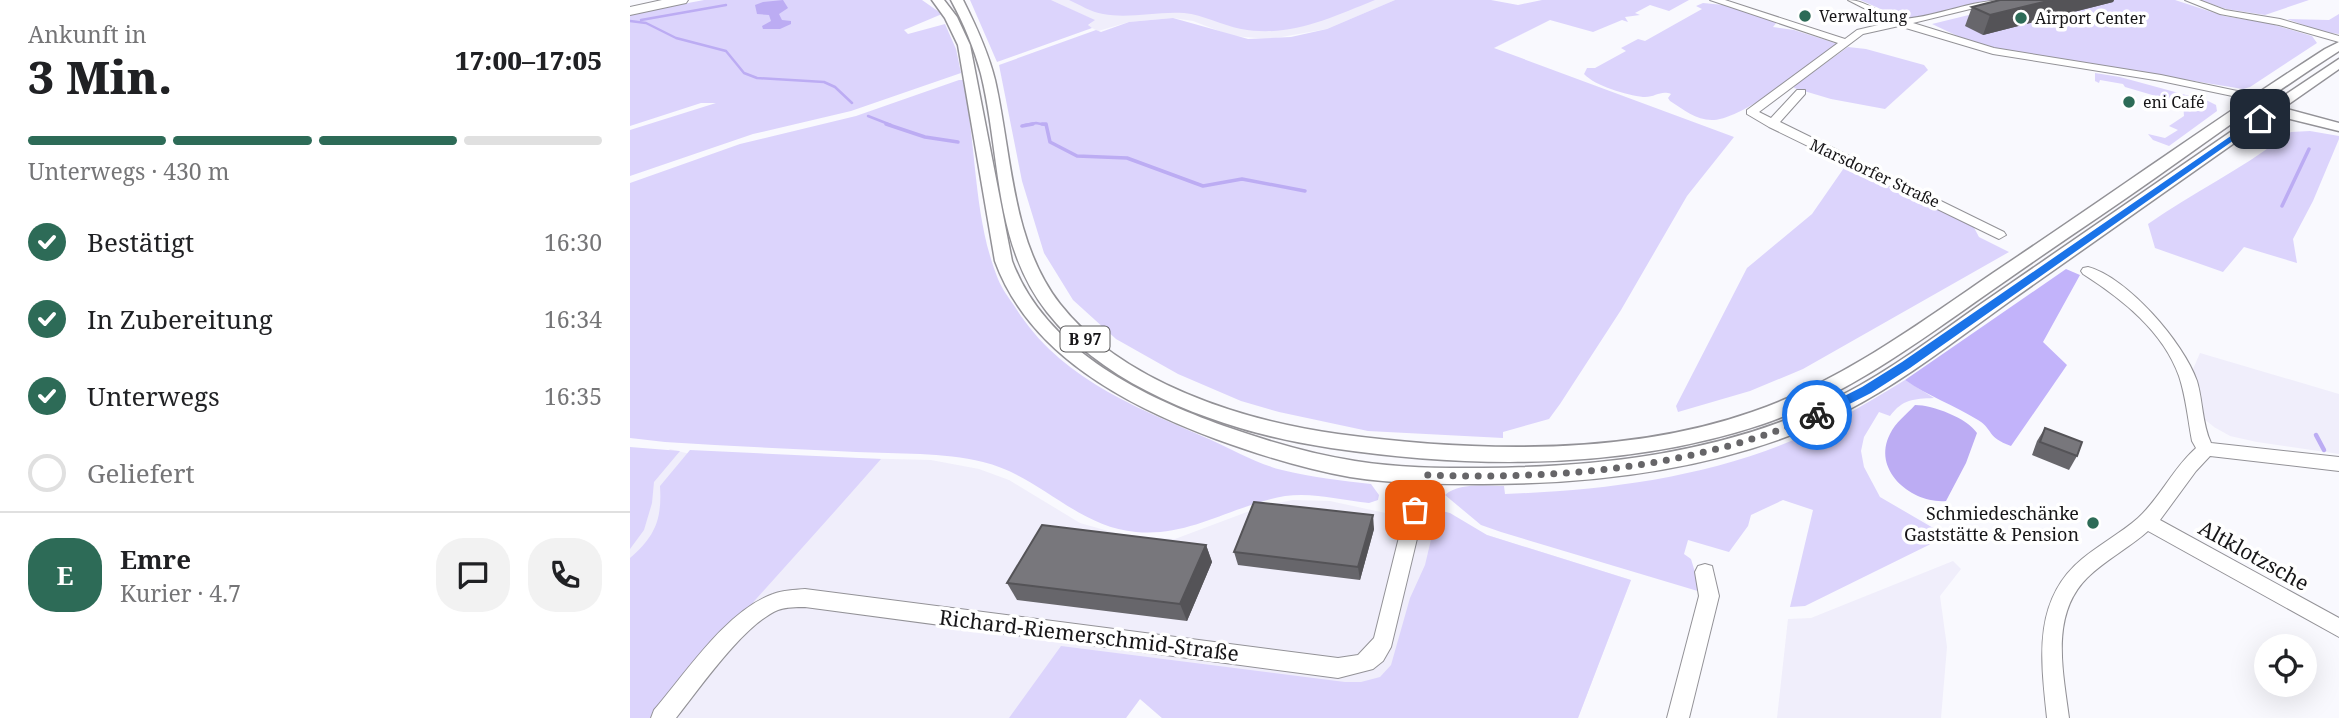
<!DOCTYPE html>
<html lang="de">
<meta charset="utf-8">
<style>
:root{--surface:#fff;--page:#f2f2f2;--text:#202124;--muted:#757577;--line:#e0e0e0;--accent:#2d6b57}
body{margin:0;font-family:"Noto Serif",serif;background:var(--page);color:var(--text);height:100vh;display:flex;flex-direction:column;font-size:26px;white-space:nowrap}
*{box-sizing:border-box;margin:0}
p{font-size:23px;color:var(--muted)}
.icon{flex:none;width:38px;height:38px;fill:none;stroke:currentColor;stroke-width:2;stroke-linecap:round;stroke-linejoin:round}
.map{position:relative;flex:1;overflow:hidden}
.details{display:flex;flex-direction:column;background:var(--surface);width:630px}
.details>*{flex:none}
.fabs{position:absolute;left:1624px;top:634px;display:grid;gap:14px}
.fabs a{display:grid;place-items:center;width:63px;height:63px;border-radius:50%;background:var(--surface);box-shadow:0 7px 28px #0002;font-size:35px}
.pin{position:absolute;display:grid;place-items:center;width:60px;height:60px;color:#fff;margin:-30px;border-radius:14px;box-shadow:0 4px 10px #0006}
.courier{position:absolute;display:grid;place-items:center;width:70px;height:70px;margin:-35px;border:5px solid #1a73e8;border-radius:50%;background:#fff;color:#222;box-shadow:0 2px 9px #0007}
.summary em{font-style:normal;font-weight:800}
.summary div{display:flex;flex-direction:column-reverse}
.summary{display:flex;align-items:center;justify-content:space-between;height:119px;padding:0 28px}
h1{font-size:46px;font-weight:800;line-height:52px}
.bar{display:grid;grid-template-columns:repeat(4,1fr);gap:10px 7px;align-content:center;height:84px;padding:0 28px}
.bar i{height:9px;border-radius:5px;background:var(--line)}
.bar .selected{background:var(--accent)}
.bar p{grid-column:span 4}
.line{display:flex;align-items:center;gap:18px;padding:0 28px;border-top:2px solid var(--line)}
.line div{flex:1}
.round{display:grid;place-items:center;flex:none;width:74px;height:74px;border-radius:28px;background:var(--page)}
ol{padding:0 28px;list-style:none}
li{display:flex;align-items:center;gap:21px;height:77px}
li p{margin-inline-start:auto}
li .icon{padding:7px;border-radius:50%;background:var(--accent);color:#fff;stroke-width:4}
li:last-child{color:var(--muted)}
li i{width:38px;height:38px;border:4px solid var(--line);border-radius:50%}
main{display:flex;flex:1;min-height:0}
.map>svg:first-child{display:block}
</style>
<main>
<section class="details">
<div class="summary"><div><h1>3 Min.</h1><p>Ankunft in</p></div><em>17:00–17:05</em></div>
<div class="bar"><i class="selected"></i><i class="selected"></i><i class="selected"></i><i></i><p>Unterwegs · 430 m</p></div>
<ol>
<li><svg class="icon" aria-label="check" viewBox="0 0 24 24"><path d="M5 12l5 5 9-10"/></svg>Bestätigt<p>16:30</p></li>
<li><svg class="icon" aria-label="check" viewBox="0 0 24 24"><path d="M5 12l5 5 9-10"/></svg>In Zubereitung<p>16:34</p></li>
<li><svg class="icon" aria-label="check" viewBox="0 0 24 24"><path d="M5 12l5 5 9-10"/></svg>Unterwegs<p>16:35</p></li>
<li><i></i>Geliefert</li>
</ol>
<div class="line" style="height:126px"><b class="round" style="background:var(--accent);color:#fff">E</b><div><b>Emre</b><p>Kurier · 4.7</p></div><a class="round"><svg class="icon" aria-label="chat" viewBox="0 0 24 24"><path d="M4 5h16v11H9l-5 4z"/></svg></a><a class="round"><svg class="icon" aria-label="phone" viewBox="0 0 24 24"><path d="M5 4h4l2 5-3 2q2 4 5 5l2-3 5 2v4C11 20 4 13 5 4z"/></svg></a></div>
</section>
<div class="map">
<svg width="1709" height="718" viewBox="0 0 1709 718">
<rect width="100%" height="100%" fill="#f9f9fe"/>
<g fill="#f0eefb">
<polygon points="421,0 765,0 697,29 640,39 602,36 563,21 543,18 499,22 468,31 458,26 464,20"/>
<polygon points="1570,353 1709,394 1709,454 1627,442 1600,436 1584,427 1573,418 1560,376"/>
<polygon points="40,449 60,454 301,460 349,469 379,480 450,523 496,536 545,539 633,506 663,500 700,501 857,535 1001,580 948,718 532,718 510,699 496,718 0,718 0,487"/>
<polygon points="1323,561 1331,569 1310,596 1317,647 1311,718 1147,718 1158,619 1181,618"/>
</g>
<g fill="#dcd4fc">
<polygon points="74,0 292,0 312,14 274,30 278,34 315,24 326,49 331,73 221,111 123,134 0,176 0,130 86,103 71,103 0,126 0,14"/>
<polygon points="340,0 421,0 465,20 458,25 462,28 367,62"/>
<path d="M439,0H745C700,18 660,38 611,29C591,25 574,15 554,13C527,11 500,19 473,14C461,12 450,5 439,0Z"/>
<polygon points="765,0 861,0 888,5 912,0 1059,0 1039,11 1020,5 1005,13 1010,15 995,17 998,22 992,20 963,32 920,20 864,48 1104,137 1057,196 991,310 930,404 919,419 873,432 873,438 738,431 649,412 611,401 548,374 486,339 443,300 414,253 392,181 369,65 466,30 471,32 499,22 543,18 618,39 661,37 697,29"/>
<polygon points="1230,0 1363,0 1276,20"/>
<polygon points="1400,0 1545,0 1594,16 1638,23 1682,36 1687,43 1620,87 1613,89 1372,50 1338,41 1302,24"/>
<polygon points="1570,0 1679,0 1635,15 1596,9"/>
<path d="M1073,3L1094,5L1142,19L1147,22L1143,27L1164,30L1208,44C1186,63 1112,119 1084,120C1067,121 1054,110 1040,101L1038,98L1041,94C1030,90 1025,98 1013,97C997,95 965,86 954,74L957,68H965L996,51L991,48L1008,39L1015,41L1072,9L1066,6Z"/>
<polygon points="1709,14 1709,34 1693,32 1657,19 1699,20"/>
<polygon points="1218,47 1236,49 1294,65 1298,70 1255,109 1201,99 1164,88 1165,85"/>
<polygon points="1465,73 1490,77 1578,101 1586,105 1587,111 1539,146 1523,140 1518,134 1535,138 1548,130 1539,126 1554,116 1553,104 1495,87 1493,84 1470,80 1469,83 1465,81"/>
<path d="M329,80H333C347,146 343,217 368,279C372,289 379,298 385,307C429,378 505,407 579,439C604,450 625,463 652,470C681,477 712,481 741,484L749,495L748,500L739,503C711,500 683,492 655,496C603,505 561,537 506,532C447,527 409,475 353,462C313,452 268,454 226,452C163,449 99,446 35,442L0,438V183L110,144L226,116Z"/>
<path d="M1680,131L1709,136V139L1683,201L1663,239L1667,263L1614,247L1593,272L1525,248L1518,224C1562,193 1611,170 1653,137L1661,132Z"/>
<polygon points="1216,165 1341,222 1349,237 1379,252 1173,369 1120,391 1048,412 1046,406 1117,268 1182,214"/>
<path d="M1275,380L1304,398C1283,399 1273,399 1260,416L1249,412L1234,437L1231,451L1234,467L1250,497L1317,536L1175,606L1160,607L1183,510L1153,500L1121,515L1118,526L1099,552L1058,540L1054,554L1061,559L1071,592L871,532L851,525L815,495C829,482 857,486 874,486L875,494C988,490 1104,474 1206,420C1229,408 1252,394 1275,380Z"/>
<polygon points="0,447 50,451 24,482 22,503 14,530 0,549"/>
<path d="M60,450L251,459C175,546 96,631 20,718H0V558C26,536 32,518 30,486Z"/>
<polygon points="808,510 820,513 857,535 1001,580 948,718 532,718 510,699 496,718 379,718 431,646 715,682 731,682 750,677 761,665 780,598 795,565"/>
</g>
<path fill="#c2b3fa" d="M1436,269L1450,275L1413,342L1437,365L1381,446C1356,437 1364,430 1348,420C1324,405 1298,396 1275,380Z"/>
<g fill="#bcacf3">
<polygon points="153,0 158,8 149,14 152,20 161,21 161,24 150,29 133,29 132,26 141,21 139,15 127,14 125,5 133,2"/>
<path d="M1285,405C1303,405 1337,418 1347,433L1336,463L1316,501C1283,504 1241,471 1260,434C1265,423 1277,414 1285,405Z"/>
</g>
<g fill="none" stroke-linecap="round" stroke-linejoin="round">
<g stroke="#bcacf3" stroke-width="2.5">
<polyline points="11,20 96,5"/>
<polyline points="0,21 16,23 46,38 96,51 114,73 127,78 194,82 205,87 222,103"/>
<polyline points="238,116 261,125"/>
<polyline points="395,125 406,123 416,125"/>
</g>
<g stroke="#bcacf3" stroke-width="3.5">
<polyline points="256,124 295,137 328,142"/>
<polyline points="412,124 416,124 420,142 447,156 497,158 573,186 612,179 675,191"/>
<polyline points="392,126 403,124"/>
<polyline points="1652,206 1679,149"/>
</g>
<polyline stroke="#bcacf3" stroke-width="4.5" points="1686,435 1694,450"/>
<defs>
<g id="minor">
<path d="M1080,0H1095L1215,39L1227,30L1261,22L1218,0C1239,0 1258,21 1274,19C1309,16 1341,0 1377,0L1283,23L1364,48L1531,75L1631,96L1636,99L1631,102L1531,81L1363,54L1269,26L1233,34L1129,112L1141,118L1167,90H1175V94L1150,122L1374,232L1376,235L1369,239L1139,127L1117,114V110L1208,43Z"/>
<polygon points="1555,0 1569,0 1595,10 1650,19 1709,36 1709,42 1649,25 1590,14"/>
<path d="M1458,267C1497,277 1554,343 1567,381C1573,401 1572,424 1581,443L1709,457V471L1580,456L1566,471L1530,520L1709,618V637L1518,531C1499,548 1475,560 1457,578C1420,615 1433,671 1439,718H1417C1411,661 1402,600 1452,559C1470,544 1491,533 1508,518C1531,497 1543,468 1566,448L1562,441C1558,420 1556,397 1549,376C1533,331 1492,299 1453,274L1451,271L1453,268Z"/>
<path d="M797,468L803,470L806,475L796,501L761,647L753,661L743,669L708,678L175,607C166,607 156,607 148,610C113,625 70,688 46,718H21L24,710C56,673 96,611 143,594C153,590 164,590 175,589L708,658L728,655L744,638L778,501L791,470Z"/>
<polygon points="1075,564 1082,566 1089,596 1059,718 1037,718 1069,596 1065,572 1068,566"/>
</g>
<g id="major">
<path d="M302,0H314L327,17L340,45L382,261C415,349 511,396 594,426C637,441 680,454 725,461C767,468 810,468 853,468C970,467 1093,453 1200,401C1257,374 1309,333 1361,297C1451,235 1541,173 1631,111L1628,108L1630,105H1640L1709,59V69L1653,108L1709,123V131L1644,115C1556,177 1468,239 1380,301C1327,339 1274,381 1216,411C1105,467 975,484 852,484C808,484 763,484 720,477C674,469 630,455 586,439C497,406 399,355 365,261L328,45L315,18Z"/>
<path d="M321,0H333C346,26 358,52 365,80C382,155 381,241 430,304C492,383 613,421 708,434C842,452 993,457 1122,412C1210,382 1287,325 1363,273C1474,199 1583,121 1695,49L1709,42V51C1646,91 1586,135 1525,178C1474,214 1422,248 1371,284C1296,336 1221,394 1133,424C995,470 844,469 701,448C604,434 479,392 417,312C363,243 371,155 351,74C344,48 334,24 321,0Z"/>
</g>
<polygon id="highway" points="32,0 58,0 56,3 0,15 0,7"/>
</defs>
<use href="#minor" stroke="#939297" stroke-width="2"/>
<use href="#major" stroke="#939297" stroke-width="3"/>
<use href="#highway" stroke="#939297" stroke-width="2"/>
<use href="#minor" fill="#fff" fill-rule="evenodd"/>
<use href="#major" fill="#fff" fill-rule="evenodd"/>
<use href="#highway" fill="#fff" fill-rule="evenodd"/>
</g>
<g fill="#67666b">
<polygon points="1370,0 1484,0 1483,2 1353,35 1335,26 1342,7"/>
<polygon points="1415,428 1447,456 1439,470 1402,455 1407,441"/>
<polygon points="744,529 730,580 608,565 604,552"/>
<polygon points="576,545 582,562 557,621 387,600 377,583"/>
</g>
<g fill="#545357">
<polygon points="1422,0 1484,0 1483,2 1353,35 1360,15"/>
<polygon points="743,515 744,529 730,580 728,567"/>
<polygon points="576,545 582,562 557,621 550,604"/>
</g>
<g fill="#78777c" stroke="#545357" stroke-width="2">
<polygon points="1370,0 1422,0 1360,15 1342,7"/>
<polygon points="1415,428 1452,442 1447,456 1410,442"/>
<polygon points="624,502 743,515 728,567 604,552"/>
<polygon points="412,525 576,545 550,604 377,583"/>
</g>
<polygon fill="#1a73e8" points="1627,118 1634,119 1280,368 1241,393 1192,418 1183,418 1183,412 1232,387 1272,362"/>
<g fill="none" stroke-linecap="round" stroke-linejoin="round">
<path stroke="#666568" stroke-width="7" stroke-dasharray="0 12.6" d="M785,510L797,475C930,480 1064,468 1187,415"/>
</g>
<g fill="#2d6b57" stroke="#fff" stroke-width="2.5">
<circle cx="1175" cy="16" r="7"/>
<circle cx="1391" cy="18" r="7"/>
<circle cx="1499" cy="102" r="7"/>
<circle cx="1463" cy="523" r="7"/>
</g>
<g text-anchor="middle" dominant-baseline="central" stroke-width="7" stroke-linejoin="round" paint-order="stroke">
<g font-size="16" fill="#171618" stroke="#fff" text-anchor="start">
<text x="1189" y="16">Verwaltung</text>
<text x="1405" y="18">Airport Center</text>
<text x="1513" y="102">eni Café</text>
</g>
<g font-size="16" fill="#171618" stroke="#fff">
<text transform="translate(1245 173) rotate(25)">Marsdorfer Straße</text>
</g>
<rect fill="#fff" stroke="#5d5c5d" stroke-width="2" x="430.5" y="326.5" width="49" height="25" rx="5"/>
<g font-size="16" font-weight="bold" fill="#171618">
<text x="455" y="339">B 97</text>
</g>
<g font-size="18" fill="#171618" stroke="#fff" text-anchor="end">
<text x="1449" y="513">Schmiedeschänke<tspan x="1449" dy="21">Gaststätte &amp; Pension</tspan></text>
</g>
<g font-size="21" fill="#171618" stroke="#fff">
<text transform="translate(1624 555) rotate(29)">Altklotzsche</text>
<text transform="translate(459 635) rotate(7)">Richard-Riemerschmid-Straße</text>
</g>
</g>
</svg>
<div class="fabs">
<a><svg class="icon" aria-label="locate" viewBox="0 0 24 24"><circle cx="12" cy="12" r="6"/><path d="M12 2v4M12 18v4M2 12h4M18 12h4"/></svg></a>
</div>
<div class="pin" style="left:785px;top:510px;background:#ea580c"><svg class="icon" aria-label="bag" viewBox="0 0 24 24"><path d="M5 8h14l-1 12H6zM9 8a3 3 0 0 1 6 0"/></svg></div>
<div class="pin" style="left:1630px;top:119px;background:#1f2937"><svg class="icon" aria-label="home" viewBox="0 0 24 24"><path d="M3 11l9-7 9 7M6 9v11h12V9"/></svg></div>
<div class="courier" style="left:1187px;top:415px"><svg class="icon" aria-label="bike" viewBox="0 0 24 24"><circle cx="6" cy="16" r="4"/><circle cx="18" cy="16" r="4"/><path d="M6 16l4-8h5l3 8M10 8l3 8H6M13 5h3"/></svg></div>
</div>
</main>
